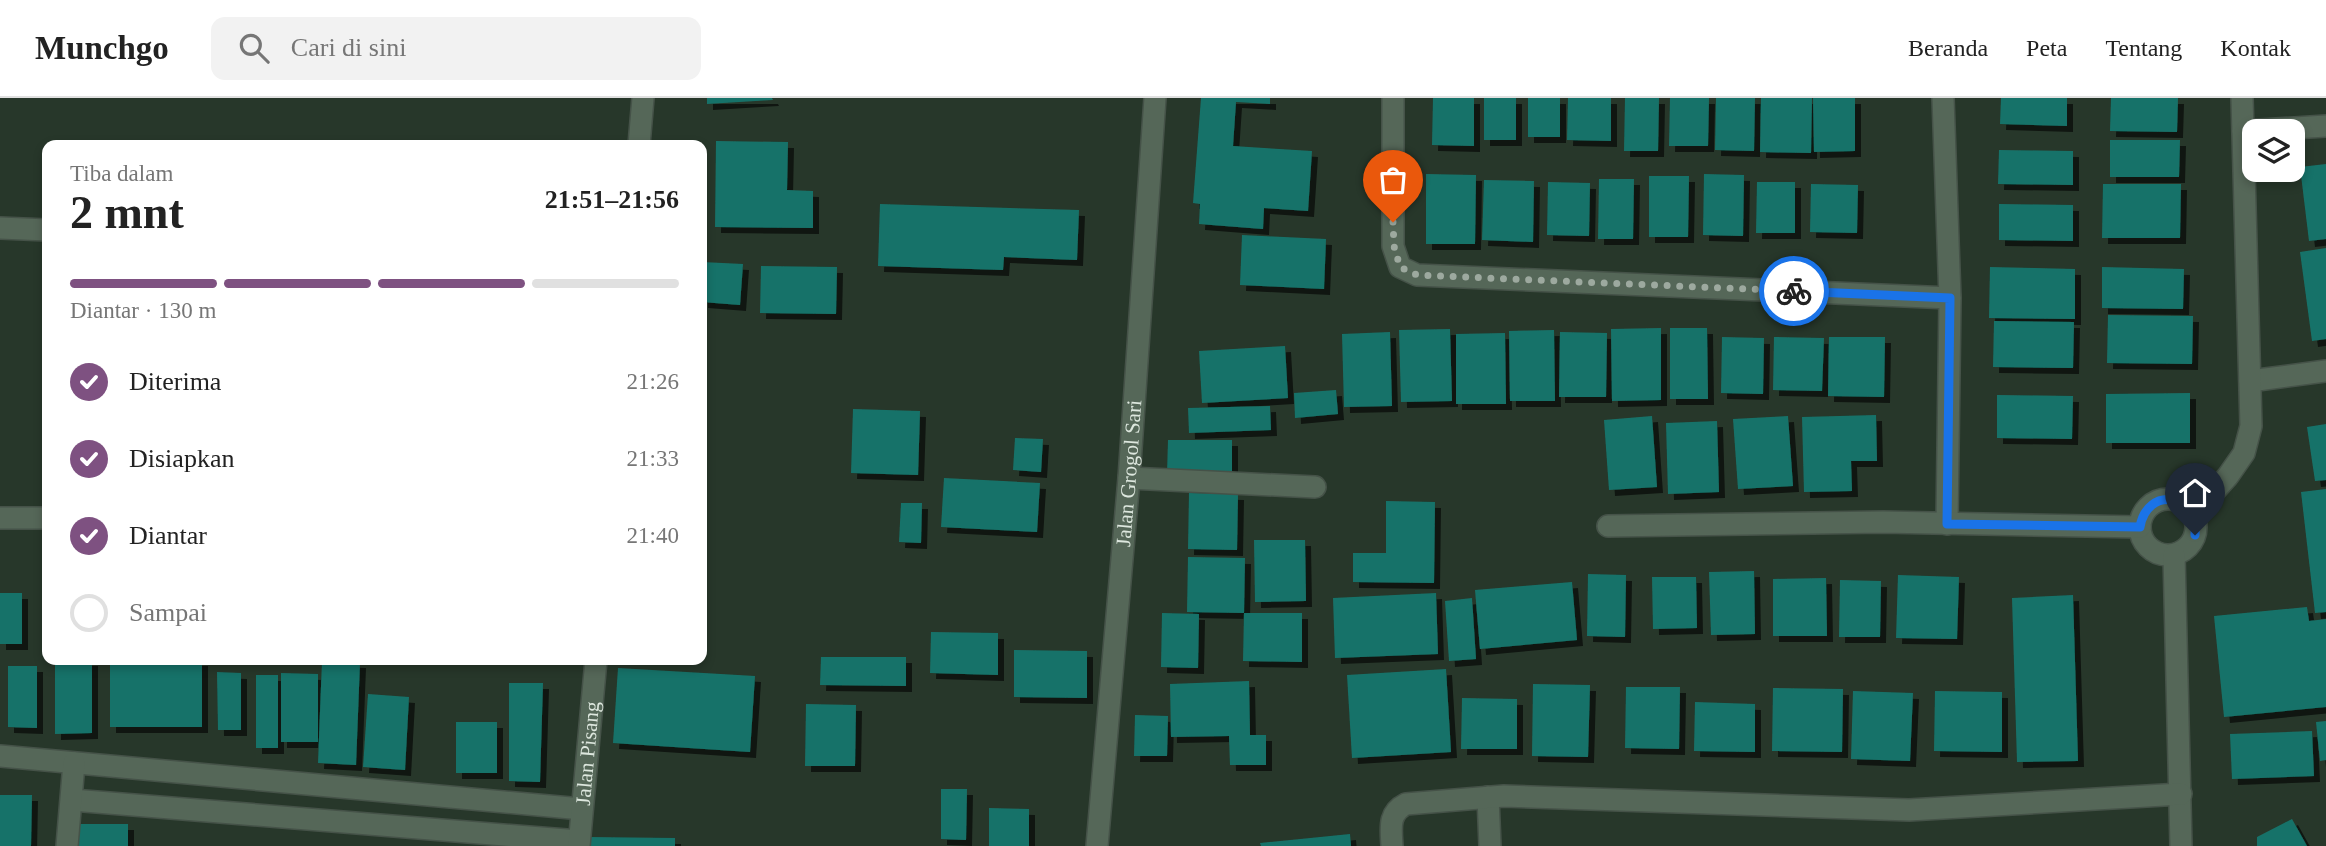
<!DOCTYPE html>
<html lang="id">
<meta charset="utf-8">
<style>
:root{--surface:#fff;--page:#f2f2f2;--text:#222;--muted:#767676;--line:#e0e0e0;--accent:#7e5181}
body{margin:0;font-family:Georgia,serif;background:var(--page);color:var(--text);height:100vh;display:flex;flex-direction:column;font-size:26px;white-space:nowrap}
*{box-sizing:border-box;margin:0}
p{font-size:23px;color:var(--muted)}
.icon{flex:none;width:38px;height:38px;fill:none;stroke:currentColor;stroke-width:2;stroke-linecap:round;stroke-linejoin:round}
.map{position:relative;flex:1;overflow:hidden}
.sheet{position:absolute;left:42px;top:42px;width:665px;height:525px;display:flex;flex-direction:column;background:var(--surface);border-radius:14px;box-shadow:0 4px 10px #0003}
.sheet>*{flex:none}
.controls{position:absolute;left:2242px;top:21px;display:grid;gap:14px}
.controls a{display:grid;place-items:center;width:63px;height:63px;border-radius:14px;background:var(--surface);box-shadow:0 4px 10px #0003;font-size:35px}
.pin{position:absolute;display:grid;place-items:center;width:60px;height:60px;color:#fff;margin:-72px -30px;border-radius:50% 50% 50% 0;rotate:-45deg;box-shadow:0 0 7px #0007}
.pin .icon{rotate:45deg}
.courier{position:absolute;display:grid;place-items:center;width:70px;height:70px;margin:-35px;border:5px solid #1a73e8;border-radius:50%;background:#fff;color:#222;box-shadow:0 2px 9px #0007}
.headline em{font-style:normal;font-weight:700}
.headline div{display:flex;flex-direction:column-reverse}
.headline{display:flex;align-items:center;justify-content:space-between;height:119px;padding:0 28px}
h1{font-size:46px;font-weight:700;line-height:52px}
.bar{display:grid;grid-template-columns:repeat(4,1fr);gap:10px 7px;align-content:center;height:84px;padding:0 28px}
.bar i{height:9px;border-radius:5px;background:var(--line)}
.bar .selected{background:var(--accent)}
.bar p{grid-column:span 4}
ol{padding:0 28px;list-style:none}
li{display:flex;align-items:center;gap:21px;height:77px}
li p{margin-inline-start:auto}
li .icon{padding:7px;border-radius:50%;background:var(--accent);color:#fff;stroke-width:4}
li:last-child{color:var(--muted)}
li i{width:38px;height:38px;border:4px solid var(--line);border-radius:50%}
header{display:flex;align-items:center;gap:42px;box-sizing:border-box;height:98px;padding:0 35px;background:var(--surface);border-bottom:2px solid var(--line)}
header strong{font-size:33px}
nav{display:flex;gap:38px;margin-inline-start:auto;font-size:24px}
.search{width:490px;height:63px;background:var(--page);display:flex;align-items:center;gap:18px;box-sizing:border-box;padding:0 24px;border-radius:14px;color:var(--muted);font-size:26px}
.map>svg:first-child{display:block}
</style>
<header>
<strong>Munchgo</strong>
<div class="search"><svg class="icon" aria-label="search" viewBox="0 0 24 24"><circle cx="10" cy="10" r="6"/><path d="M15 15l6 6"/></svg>Cari di sini</div>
<nav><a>Beranda</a><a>Peta</a><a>Tentang</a><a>Kontak</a></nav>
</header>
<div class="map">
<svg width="2326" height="748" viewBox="0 0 2326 748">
<defs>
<filter id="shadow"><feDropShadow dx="6" dy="6" stdDeviation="0" flood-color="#0009"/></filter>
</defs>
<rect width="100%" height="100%" fill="#27372a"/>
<g fill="#177269" filter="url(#shadow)">
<polygon points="707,0 772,0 773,2 707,6"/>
<polygon points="1201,0 1270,0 1270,6 1236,4 1233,48 1312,53 1308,113 1264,110 1263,131 1199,126 1200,106 1193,105"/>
<polygon points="1433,0 1474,0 1474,48 1432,47"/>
<rect x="1484" y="0" width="32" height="42"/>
<rect x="1528" y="0" width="32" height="39"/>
<polygon points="1568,0 1611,0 1611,43 1567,42"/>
<polygon points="1625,0 1659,0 1658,53 1624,53"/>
<polygon points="1670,0 1709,0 1708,48 1669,48"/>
<polygon points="1716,0 1755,0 1754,53 1715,52"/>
<polygon points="1761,0 1812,0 1811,55 1760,54"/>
<polygon points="1813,0 1855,0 1855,53 1814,54"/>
<polygon points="2001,0 2067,0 2067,28 2000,26"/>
<polygon points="2111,0 2178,0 2177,34 2110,33"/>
<polygon points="2110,42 2180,42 2179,79 2110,79"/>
<polygon points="716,43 788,44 787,92 813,93 813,130 715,129"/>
<polygon points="1999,52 2073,53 2073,87 1998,86"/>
<polygon points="2326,66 2326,141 2309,143 2300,69"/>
<polygon points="1426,76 1476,77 1475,146 1426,146"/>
<polygon points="1704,76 1744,77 1743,138 1703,137"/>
<polygon points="1649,78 1689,78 1688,139 1649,139"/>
<polygon points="1599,81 1634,81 1633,141 1598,141"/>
<polygon points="1484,82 1534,83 1533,144 1482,142"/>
<polygon points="1548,84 1590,85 1589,138 1547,137"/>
<polygon points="1757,84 1795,84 1795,135 1756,135"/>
<polygon points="1811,86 1858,87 1857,135 1810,134"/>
<polygon points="2103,86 2181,86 2180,140 2102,140"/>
<polygon points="880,106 1079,112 1077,162 1004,159 1003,172 878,168"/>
<polygon points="1999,106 2073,107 2073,143 1999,142"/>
<polygon points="1242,137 1326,141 1324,191 1240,187"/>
<polygon points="2326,150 2326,241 2312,243 2300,154"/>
<polygon points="702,164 743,166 740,207 702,204"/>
<polygon points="761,168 837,169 836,216 760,215"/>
<polygon points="1990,169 2075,171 2075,221 1989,220"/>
<polygon points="2102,169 2184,171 2183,211 2102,210"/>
<polygon points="2108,217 2193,218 2192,266 2107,265"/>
<polygon points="1994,223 2074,224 2073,270 1993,269"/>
<polygon points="1661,230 1661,302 1612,303 1611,231"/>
<polygon points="1670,230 1707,230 1708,301 1670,301"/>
<polygon points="1450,231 1452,303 1401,304 1399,232"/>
<polygon points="1554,232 1555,303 1510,303 1509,233"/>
<polygon points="1390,234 1392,308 1344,309 1342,236"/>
<polygon points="1560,234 1607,235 1606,299 1559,299"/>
<polygon points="1505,235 1506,306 1456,306 1456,236"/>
<polygon points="1722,239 1764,240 1763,296 1721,295"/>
<polygon points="1774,239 1824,240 1822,293 1773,292"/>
<polygon points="1829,239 1885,239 1884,299 1828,298"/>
<polygon points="1285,248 1288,300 1202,305 1199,253"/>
<polygon points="1336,292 1338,316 1295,320 1294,295"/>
<polygon points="2190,295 2190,345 2106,345 2106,296"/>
<polygon points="1997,297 2073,298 2072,341 1997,340"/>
<polygon points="1270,308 1271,332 1189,335 1188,310"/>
<polygon points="853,311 920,313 918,377 851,375"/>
<polygon points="1876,317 1877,363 1851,363 1852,393 1804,394 1802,319"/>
<polygon points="1652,318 1657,389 1609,392 1604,322"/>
<polygon points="1788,318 1793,388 1738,391 1733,321"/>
<polygon points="1717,323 1719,394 1668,396 1666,325"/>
<polygon points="2326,326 2326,382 2315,383 2307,329"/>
<polygon points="1015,340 1043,341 1041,374 1013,372"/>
<polygon points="1168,342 1232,342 1232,376 1167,376"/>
<polygon points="944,380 1040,385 1037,434 941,429"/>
<polygon points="2326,391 2326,514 2315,515 2301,394"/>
<polygon points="1189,395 1238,396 1237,452 1188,451"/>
<polygon points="1386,403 1435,404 1434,485 1353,484 1353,455 1386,455"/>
<polygon points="901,405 922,405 921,445 899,444"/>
<polygon points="1254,442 1305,442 1306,503 1255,504"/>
<polygon points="1188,459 1245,460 1244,515 1187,514"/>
<polygon points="1754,473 1755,536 1711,537 1709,474"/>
<polygon points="1588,476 1626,477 1625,539 1587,538"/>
<polygon points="1898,477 1959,479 1957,541 1896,540"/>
<polygon points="1652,479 1696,479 1697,530 1653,531"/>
<polygon points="1826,480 1827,538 1773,538 1773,481"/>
<polygon points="1840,482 1881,483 1880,539 1839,539"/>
<polygon points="1572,484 1577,542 1480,551 1475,492"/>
<rect x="0" y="495" width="22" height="51"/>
<polygon points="1436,495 1438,556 1335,560 1333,500"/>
<polygon points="2073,497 2078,663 2017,664 2012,500"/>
<polygon points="1472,500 1476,561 1449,563 1445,503"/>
<polygon points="2307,509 2309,523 2326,521 2326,609 2224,619 2214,518"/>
<polygon points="1162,515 1199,516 1198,570 1161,569"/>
<polygon points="1244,515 1302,515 1302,564 1243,563"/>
<polygon points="931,534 998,535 998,577 930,575"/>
<polygon points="1014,552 1087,553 1087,600 1014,599"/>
<polygon points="821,559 906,559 906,588 820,587"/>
<polygon points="55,562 92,562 92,635 55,636"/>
<rect x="110" y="562" width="92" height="67"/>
<polygon points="322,563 360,564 356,667 318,665"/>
<polygon points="8,568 37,568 37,630 8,629"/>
<polygon points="618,570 755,578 750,654 613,645"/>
<polygon points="1446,571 1451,654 1352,660 1347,577"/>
<polygon points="217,574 241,575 241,632 218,632"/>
<polygon points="281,575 318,576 318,644 281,644"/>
<rect x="256" y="577" width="22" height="73"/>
<polygon points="1249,583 1250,637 1266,637 1266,667 1230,667 1229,638 1171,639 1170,586"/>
<polygon points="509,585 543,585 540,684 509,683"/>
<polygon points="1533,586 1590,587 1588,659 1532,658"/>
<polygon points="1626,589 1680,589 1679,651 1625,650"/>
<polygon points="1773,590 1843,591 1842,654 1772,653"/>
<polygon points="1853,593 1913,595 1910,663 1851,661"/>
<polygon points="1935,593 2002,594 2002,654 1934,653"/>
<polygon points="368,596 409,599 405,672 363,669"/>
<polygon points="1462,600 1517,601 1517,651 1461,651"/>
<polygon points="1695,604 1755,606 1755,654 1694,653"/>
<polygon points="806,606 856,607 855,668 805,668"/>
<polygon points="1135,617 1168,618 1167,658 1134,658"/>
<polygon points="2326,623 2326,662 2320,663 2316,624"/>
<rect x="456" y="624" width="41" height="51"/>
<polygon points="2312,633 2314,678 2232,681 2230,636"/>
<polygon points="941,691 967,691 966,742 941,741"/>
<polygon points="0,697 32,697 31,748 0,748"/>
<polygon points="989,710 1029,711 1029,748 989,748"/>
<polygon points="2292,721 2307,748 2257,748 2257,739"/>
<polygon points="77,726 128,726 128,748 78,748"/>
<polygon points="1350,736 1351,748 1261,748 1260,745"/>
<polygon points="588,739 675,740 675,748 588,748"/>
</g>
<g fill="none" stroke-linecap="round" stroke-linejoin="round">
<defs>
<g id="minor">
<polyline points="1393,0 1393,148 1400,169 1417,177 1950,200"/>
<polyline points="1943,0 1950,200 1947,426"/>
<polyline points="2243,33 2326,28"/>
<polyline points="639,47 643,0"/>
<polyline points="0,130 47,132"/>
<polyline points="2250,283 2326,273"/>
<polyline points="1129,380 1315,389"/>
<circle cx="2168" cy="429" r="28"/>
<polyline points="2193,417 2228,378 2244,355 2251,328 2242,0"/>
<polyline points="0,420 47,420"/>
<polyline points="1608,428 1883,424 2140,429"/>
<polyline points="2174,457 2181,748"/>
<polyline points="0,658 582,711"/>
<polyline points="1488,699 1490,748"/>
<polyline points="72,702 579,743"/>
<polyline points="67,748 74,665"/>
<path id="s1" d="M579,748L596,562"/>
<path id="s2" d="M1097,748L1129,380L1155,0"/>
<path d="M1392,748C1391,730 1388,715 1406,706L1504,698L1909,712L2181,696"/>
</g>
</defs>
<use href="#minor" stroke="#455248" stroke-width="24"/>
<use href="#minor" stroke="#556758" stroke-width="21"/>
</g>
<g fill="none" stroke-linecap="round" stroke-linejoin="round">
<polyline stroke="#9da99f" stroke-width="7" stroke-dasharray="0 12.6" points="1393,124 1394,148 1400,169 1417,177 1794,193"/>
<path stroke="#1a73e8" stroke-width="9" d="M1794,193L1950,200L1947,426L2140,429C2147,388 2198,395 2195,437"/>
</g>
<g text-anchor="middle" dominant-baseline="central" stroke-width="6" stroke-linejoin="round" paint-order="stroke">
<g font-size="21" fill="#dde7de" stroke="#151c17">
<text stroke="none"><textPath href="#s2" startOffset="374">Jalan Grogol Sari</textPath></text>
<text stroke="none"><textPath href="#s1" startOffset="93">Jalan Pisang</textPath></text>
</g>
</g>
</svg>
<div class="controls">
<a><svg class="icon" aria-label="layers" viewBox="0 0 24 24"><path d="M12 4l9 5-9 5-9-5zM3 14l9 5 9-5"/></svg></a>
</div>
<div class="pin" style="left:1393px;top:124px;background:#ea580c"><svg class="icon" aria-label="bag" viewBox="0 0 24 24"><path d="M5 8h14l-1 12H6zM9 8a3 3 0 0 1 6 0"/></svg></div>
<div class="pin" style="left:2195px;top:437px;background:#1f2937"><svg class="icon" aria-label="home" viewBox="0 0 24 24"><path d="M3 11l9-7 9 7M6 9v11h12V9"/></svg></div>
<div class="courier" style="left:1794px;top:193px"><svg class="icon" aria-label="bike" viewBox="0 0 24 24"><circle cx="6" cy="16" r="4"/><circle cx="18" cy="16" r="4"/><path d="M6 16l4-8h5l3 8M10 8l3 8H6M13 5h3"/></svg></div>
<section class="sheet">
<div class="headline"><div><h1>2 mnt</h1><p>Tiba dalam</p></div><em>21:51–21:56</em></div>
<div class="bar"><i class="selected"></i><i class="selected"></i><i class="selected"></i><i></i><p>Diantar · 130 m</p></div>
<ol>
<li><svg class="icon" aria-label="check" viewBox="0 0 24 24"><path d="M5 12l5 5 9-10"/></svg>Diterima<p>21:26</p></li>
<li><svg class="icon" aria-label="check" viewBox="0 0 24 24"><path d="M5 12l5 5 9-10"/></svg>Disiapkan<p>21:33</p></li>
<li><svg class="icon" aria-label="check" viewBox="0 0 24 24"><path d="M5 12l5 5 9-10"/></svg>Diantar<p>21:40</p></li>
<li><i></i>Sampai</li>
</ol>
</section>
</div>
